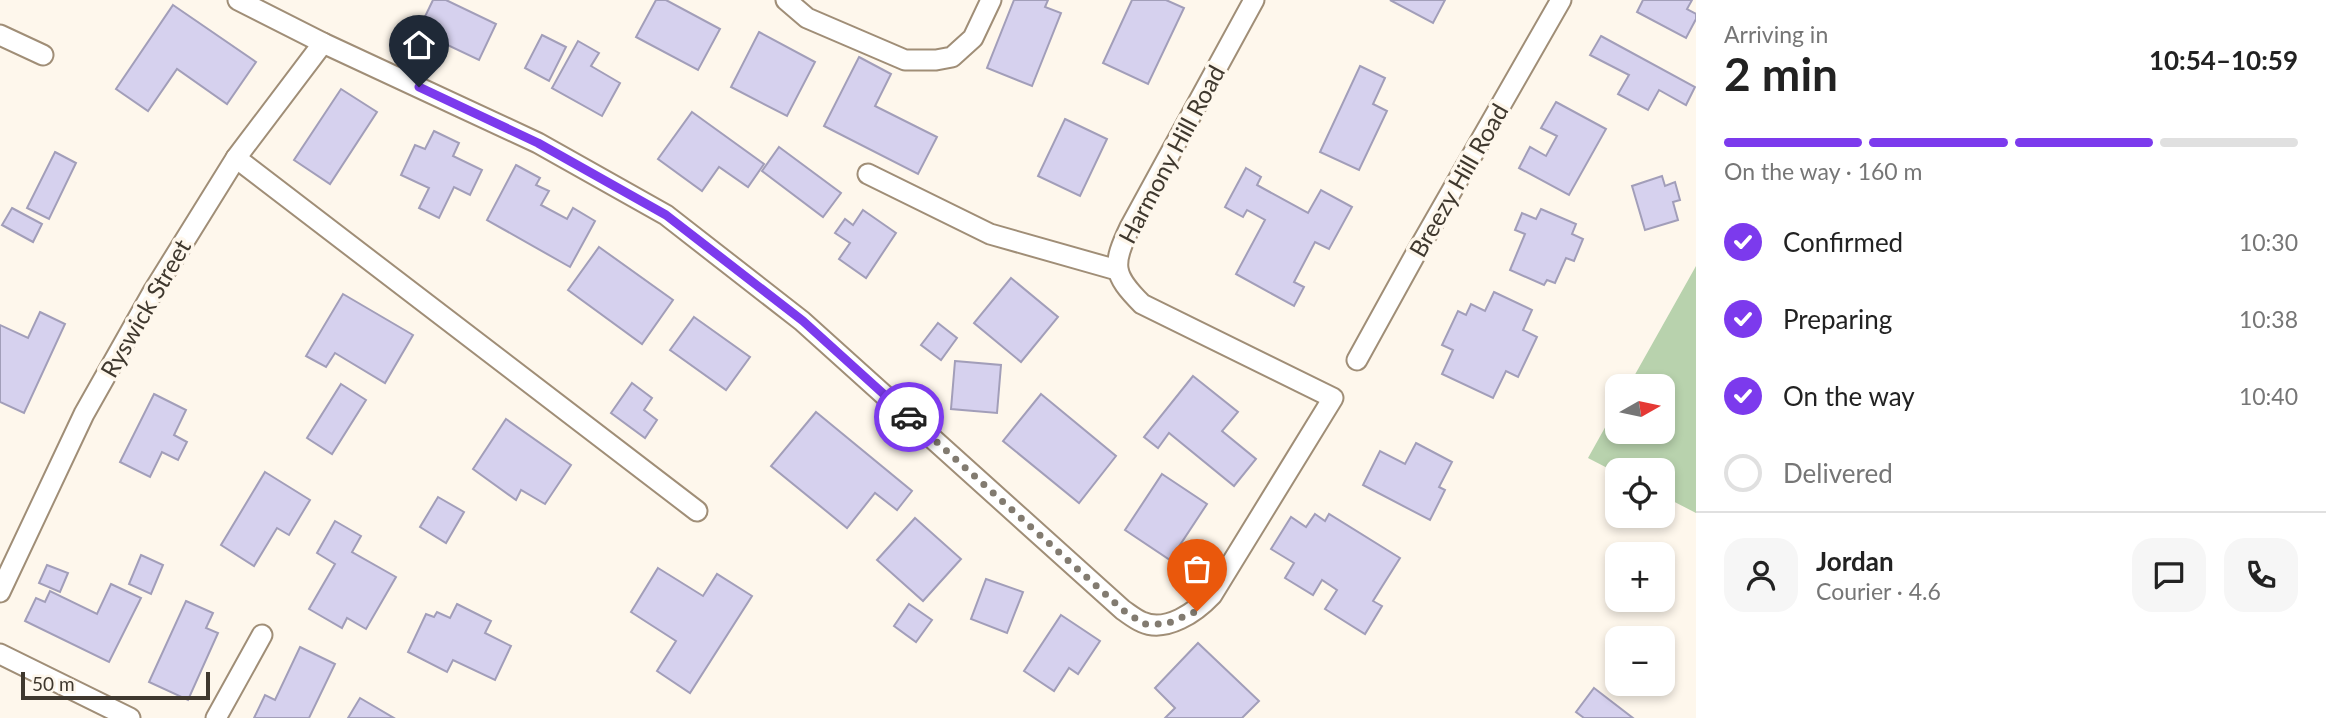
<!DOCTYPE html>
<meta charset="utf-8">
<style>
:root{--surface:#fff;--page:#f6f6f6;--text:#222;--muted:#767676;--line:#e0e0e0;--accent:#7c3aed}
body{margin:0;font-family:Lato,sans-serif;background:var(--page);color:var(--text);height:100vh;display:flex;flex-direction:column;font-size:26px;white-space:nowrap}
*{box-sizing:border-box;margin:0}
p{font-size:23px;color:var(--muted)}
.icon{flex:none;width:38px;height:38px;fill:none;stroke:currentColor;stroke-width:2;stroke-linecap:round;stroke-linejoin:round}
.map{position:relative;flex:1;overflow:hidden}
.details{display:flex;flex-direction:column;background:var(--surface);width:630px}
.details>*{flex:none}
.needle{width:46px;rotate:81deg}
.fabs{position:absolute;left:1605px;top:374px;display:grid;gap:14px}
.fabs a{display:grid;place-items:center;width:70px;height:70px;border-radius:14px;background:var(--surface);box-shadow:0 4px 10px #0003;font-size:35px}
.scale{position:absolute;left:21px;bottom:18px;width:189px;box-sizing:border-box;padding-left:7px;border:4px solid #3f382e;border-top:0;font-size:19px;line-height:24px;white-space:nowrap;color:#3f382e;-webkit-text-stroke:5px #fef7ec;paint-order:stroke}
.pin{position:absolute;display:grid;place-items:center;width:60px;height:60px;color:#fff;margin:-72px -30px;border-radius:50% 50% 50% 0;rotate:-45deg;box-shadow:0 0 7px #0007}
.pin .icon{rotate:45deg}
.courier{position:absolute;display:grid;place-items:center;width:70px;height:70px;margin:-35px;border:5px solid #7c3aed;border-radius:50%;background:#fff;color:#222;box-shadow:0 2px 9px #0007}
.overview em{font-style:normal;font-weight:700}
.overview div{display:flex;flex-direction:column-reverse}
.overview{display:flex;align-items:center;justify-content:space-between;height:119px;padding:0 28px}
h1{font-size:46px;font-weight:700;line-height:52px}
.bar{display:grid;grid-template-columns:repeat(4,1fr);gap:10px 7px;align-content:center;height:84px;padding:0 28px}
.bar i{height:9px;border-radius:5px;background:var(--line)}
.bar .active{background:var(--accent)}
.bar p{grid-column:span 4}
.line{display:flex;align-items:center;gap:18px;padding:0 28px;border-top:2px solid var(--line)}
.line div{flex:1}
.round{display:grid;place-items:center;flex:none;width:74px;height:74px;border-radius:21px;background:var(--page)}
ol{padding:0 28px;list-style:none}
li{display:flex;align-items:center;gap:21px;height:77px}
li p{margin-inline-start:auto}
li .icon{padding:7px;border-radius:50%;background:var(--accent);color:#fff;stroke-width:4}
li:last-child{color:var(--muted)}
li i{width:38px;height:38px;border:4px solid var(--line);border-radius:50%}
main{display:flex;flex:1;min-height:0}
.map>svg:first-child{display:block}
</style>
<main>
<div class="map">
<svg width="1696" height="718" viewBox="0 0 1696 718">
<rect width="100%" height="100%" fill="#fef7ec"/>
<polygon fill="#b8d2ad" points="1696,266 1696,513 1663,496 1662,471 1617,471 1617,473 1588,458 1617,406 1617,432 1662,432 1662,387 1628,387"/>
<g fill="#d6d1ee" stroke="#a29eb9" stroke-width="2">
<polygon points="433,0 446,0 496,24 479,60 418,31"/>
<polygon points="656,0 666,0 720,29 698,70 636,37"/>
<polygon points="1014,0 1048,0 1045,7 1061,13 1032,86 987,68"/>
<polygon points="1132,0 1166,0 1184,8 1148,84 1103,63"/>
<polygon points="1390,0 1445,0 1433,23"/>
<polygon points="1643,0 1692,0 1687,9 1696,14 1696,19 1686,38 1637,12"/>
<polygon points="173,5 256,62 227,104 177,69 148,111 116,89"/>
<polygon points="759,32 815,62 787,116 731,87"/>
<polygon points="542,35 566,47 549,81 525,68"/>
<polygon points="1601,36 1695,87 1686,105 1659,90 1648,110 1618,94 1629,75 1590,55"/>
<polygon points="578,41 599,53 591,66 620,83 602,116 552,88"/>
<polygon points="859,57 891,74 875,106 937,137 918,174 824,126"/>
<polygon points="1360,66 1385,78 1373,104 1387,111 1359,170 1320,152"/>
<polygon points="341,89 377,112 330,184 294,160"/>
<polygon points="1556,102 1606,129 1569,195 1519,168 1530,147 1546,156 1557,136 1541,128"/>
<polygon points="692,112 764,164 748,187 719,167 702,191 658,159"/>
<polygon points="1065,119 1107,139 1080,196 1038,176"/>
<polygon points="434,131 459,143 453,156 482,170 470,195 454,187 439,218 419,208 429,188 401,175 415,145 425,149"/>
<polygon points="779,147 841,193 823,217 762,171"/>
<polygon points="55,152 76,163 49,219 27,208"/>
<polygon points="516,165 540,178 536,185 549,191 541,205 567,219 573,208 595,221 570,267 487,220"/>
<polygon points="1246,168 1261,177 1257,185 1308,213 1321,190 1352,207 1329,249 1315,242 1294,282 1304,287 1294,306 1236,274 1265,220 1247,210 1243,217 1225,207"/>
<polygon points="1662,176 1665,186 1675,182 1680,200 1673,202 1678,220 1645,230 1632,186"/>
<polygon points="12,208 42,224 33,242 2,225"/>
<polygon points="1541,209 1576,224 1572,234 1583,239 1574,261 1566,258 1555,283 1547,280 1544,285 1510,270 1525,234 1515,230 1522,213 1536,219"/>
<polygon points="863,210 896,233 866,278 839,259 850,243 835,233 845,219 853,225"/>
<polygon points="599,247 673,300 642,344 568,290"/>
<polygon points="1011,278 1058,317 1021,362 974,323"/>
<polygon points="1494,292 1532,310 1523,330 1537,337 1518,377 1506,371 1493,398 1442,374 1453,350 1442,345 1458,311 1466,315 1471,304 1485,311"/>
<polygon points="343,294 413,335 385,383 335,353 326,367 306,356"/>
<polygon points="40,312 65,324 24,413 0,402 0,325 28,338"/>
<polygon points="694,317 750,357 726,390 670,350"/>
<polygon points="938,323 957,338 941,360 921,345"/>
<polygon points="955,361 1001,365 997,413 951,409"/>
<polygon points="1193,376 1238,412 1222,431 1256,459 1234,486 1169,433 1158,448 1144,437"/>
<polygon points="632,383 652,398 644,410 657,420 645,438 611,413"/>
<polygon points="341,384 366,400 332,454 307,438"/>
<polygon points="154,394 186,410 174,435 187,442 178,460 162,452 150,477 120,462"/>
<polygon points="1041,394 1116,456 1079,503 1003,441"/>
<polygon points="816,412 912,491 897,510 875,493 847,528 771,466"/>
<polygon points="506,419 571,465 545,504 521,490 516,500 473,469"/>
<polygon points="1416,443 1452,462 1439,487 1445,490 1430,520 1363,485 1380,451 1405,464"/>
<polygon points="265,472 310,500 289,535 277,528 254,566 221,545"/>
<polygon points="1162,474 1207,504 1170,560 1125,530"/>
<polygon points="438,497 464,512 446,543 420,527"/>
<polygon points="1315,514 1325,521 1329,514 1400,558 1373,601 1382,606 1365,634 1325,609 1337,590 1322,580 1313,595 1285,578 1294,563 1271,549 1291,517 1306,527"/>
<polygon points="915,518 961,559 923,601 877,560"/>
<polygon points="335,521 361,536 352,552 396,577 366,629 347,618 342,628 309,609 335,564 317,553"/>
<polygon points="141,555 163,565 151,594 129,584"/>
<polygon points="47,565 68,573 60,592 39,583"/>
<polygon points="658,568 703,596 717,574 752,596 690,693 657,671 676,641 631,612"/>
<polygon points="986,579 1023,592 1007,633 971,619"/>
<polygon points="111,584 141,598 109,662 25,621 36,598 45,602 50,591 97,614"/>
<polygon points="186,601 213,613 206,628 218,633 188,700 149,682"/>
<polygon points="457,604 491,621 485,633 511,646 495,680 453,660 447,672 408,652 426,614 434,617 437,612 450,618"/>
<polygon points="909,604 932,620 916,642 894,626"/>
<polygon points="1061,615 1100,641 1078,674 1069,668 1054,691 1024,671"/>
<polygon points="1198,643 1259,701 1242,718 1165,718 1175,708 1155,688"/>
<polygon points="300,647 335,664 309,718 254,718 265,695 275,700"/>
<polygon points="1594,688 1633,718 1584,718 1576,712"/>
<polygon points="360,698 394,718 348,718"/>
</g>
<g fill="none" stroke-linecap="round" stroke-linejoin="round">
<defs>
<g id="minor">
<path d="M238,0L323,43L538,143L666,215L802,321L1123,610C1129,614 1135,619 1142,622C1166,633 1196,612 1212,595L1333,398L1142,304C1112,274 1112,265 1130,227L1254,0"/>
<polyline points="786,0 807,18 905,60 936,60 952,57 973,38 991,0"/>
<polyline points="0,35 43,55"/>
<polyline points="236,158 697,511"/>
<polyline points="868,174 990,234 1117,270"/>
<polyline points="1357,360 1415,255 1561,0"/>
<polyline points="0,592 84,414 154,290 236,158 323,43"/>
<polyline points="0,654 130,718"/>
<polyline points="216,718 262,635"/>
</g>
</defs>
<use href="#minor" stroke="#a08e77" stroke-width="23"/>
<use href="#minor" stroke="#fff" stroke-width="19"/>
</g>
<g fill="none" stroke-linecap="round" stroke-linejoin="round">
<polyline stroke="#827b70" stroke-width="7" stroke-dasharray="0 12.6" points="909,417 1123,610 1144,624 1166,624 1197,611"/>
<polyline stroke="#7c3aed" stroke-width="9" points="419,87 538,143 666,215 803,321 909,417"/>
</g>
<g text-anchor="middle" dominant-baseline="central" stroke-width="7" stroke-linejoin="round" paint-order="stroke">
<g font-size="24" fill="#3f382e" stroke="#fef7ec">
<text transform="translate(1171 154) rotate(-62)">Harmony Hill Road</text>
<text transform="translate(1458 180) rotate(-60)">Breezy Hill Road</text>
<text transform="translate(145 308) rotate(-60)">Ryswick Street</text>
</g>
</g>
</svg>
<div class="fabs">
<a><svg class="needle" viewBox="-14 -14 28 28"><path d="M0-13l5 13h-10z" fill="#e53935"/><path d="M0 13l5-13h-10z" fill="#767676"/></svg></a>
<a><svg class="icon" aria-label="locate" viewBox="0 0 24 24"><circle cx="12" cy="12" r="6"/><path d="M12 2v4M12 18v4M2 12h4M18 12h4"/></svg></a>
<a>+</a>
<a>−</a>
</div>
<div class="scale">50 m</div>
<div class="pin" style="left:1197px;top:611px;background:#ea580c"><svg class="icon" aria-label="bag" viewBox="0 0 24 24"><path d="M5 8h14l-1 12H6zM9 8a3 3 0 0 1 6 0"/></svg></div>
<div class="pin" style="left:419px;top:87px;background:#1f2937"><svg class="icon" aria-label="home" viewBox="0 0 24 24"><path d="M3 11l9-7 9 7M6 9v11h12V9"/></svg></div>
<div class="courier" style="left:909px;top:417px"><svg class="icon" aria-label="car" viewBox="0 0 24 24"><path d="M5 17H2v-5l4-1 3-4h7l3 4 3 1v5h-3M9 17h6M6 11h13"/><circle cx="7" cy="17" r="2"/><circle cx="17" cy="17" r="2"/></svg></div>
</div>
<section class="details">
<div class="overview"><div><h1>2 min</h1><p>Arriving in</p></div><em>10:54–10:59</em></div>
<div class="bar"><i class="active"></i><i class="active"></i><i class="active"></i><i></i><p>On the way · 160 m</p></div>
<ol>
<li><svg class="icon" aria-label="check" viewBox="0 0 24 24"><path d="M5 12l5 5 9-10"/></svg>Confirmed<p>10:30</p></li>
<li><svg class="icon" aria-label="check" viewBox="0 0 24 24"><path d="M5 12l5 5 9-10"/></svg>Preparing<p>10:38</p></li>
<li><svg class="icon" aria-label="check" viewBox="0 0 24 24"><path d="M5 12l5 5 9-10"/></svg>On the way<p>10:40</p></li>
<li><i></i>Delivered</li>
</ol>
<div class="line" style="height:126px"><a class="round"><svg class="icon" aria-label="person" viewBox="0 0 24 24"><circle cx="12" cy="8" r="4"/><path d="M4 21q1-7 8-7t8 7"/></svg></a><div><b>Jordan</b><p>Courier · 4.6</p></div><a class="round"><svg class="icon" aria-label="chat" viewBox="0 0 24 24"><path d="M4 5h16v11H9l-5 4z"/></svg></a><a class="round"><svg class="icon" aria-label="phone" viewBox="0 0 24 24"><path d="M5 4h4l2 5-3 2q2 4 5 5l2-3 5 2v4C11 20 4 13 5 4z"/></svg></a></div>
</section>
</main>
